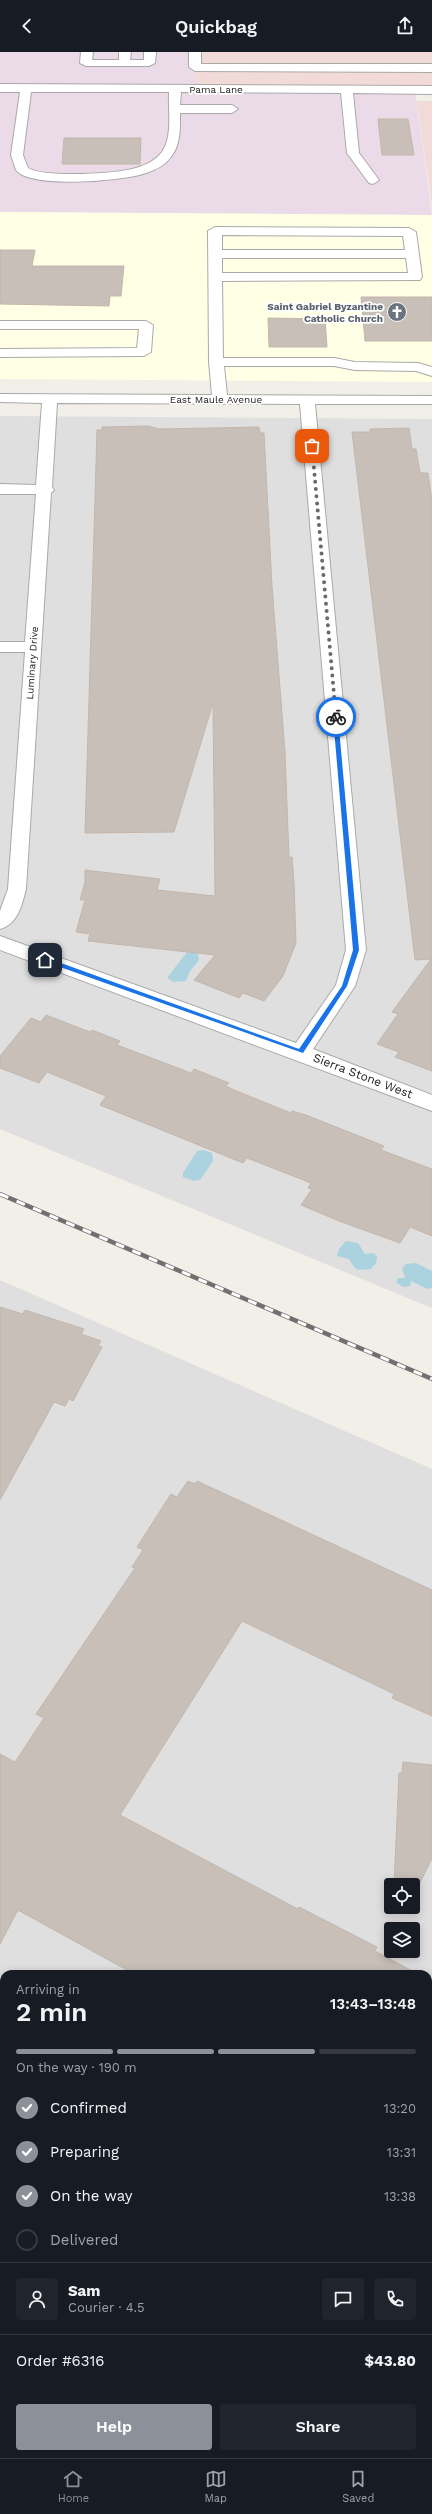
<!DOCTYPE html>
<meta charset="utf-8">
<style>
:root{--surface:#171b24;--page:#20242c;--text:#f1f3f6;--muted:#9ea1a6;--line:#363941;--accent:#8c9099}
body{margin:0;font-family:"Work Sans",sans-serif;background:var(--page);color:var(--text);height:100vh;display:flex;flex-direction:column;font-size:15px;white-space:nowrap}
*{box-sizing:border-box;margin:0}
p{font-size:13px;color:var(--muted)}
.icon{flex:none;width:22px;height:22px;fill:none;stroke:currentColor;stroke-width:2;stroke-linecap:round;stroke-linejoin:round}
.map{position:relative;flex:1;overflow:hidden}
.sheet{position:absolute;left:0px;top:1918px;width:432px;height:488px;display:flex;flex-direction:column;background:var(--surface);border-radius:12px 12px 0 0;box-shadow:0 2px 10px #0003}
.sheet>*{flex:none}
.tools{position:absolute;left:384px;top:1826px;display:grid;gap:8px}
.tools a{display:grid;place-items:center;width:36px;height:36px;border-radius:4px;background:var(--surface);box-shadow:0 2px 10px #0003;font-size:20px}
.pin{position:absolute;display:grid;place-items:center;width:34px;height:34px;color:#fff;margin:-17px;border-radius:8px;box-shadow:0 2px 6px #0006}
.courier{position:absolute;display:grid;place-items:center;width:40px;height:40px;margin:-20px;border:3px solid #1a73e8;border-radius:50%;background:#fff;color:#222;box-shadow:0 1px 5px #0007}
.headline em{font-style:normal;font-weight:600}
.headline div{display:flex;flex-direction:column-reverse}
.headline{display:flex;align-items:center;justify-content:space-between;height:68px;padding:0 16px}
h1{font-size:26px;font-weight:600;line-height:30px}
.bar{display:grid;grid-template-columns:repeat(4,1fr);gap:6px 4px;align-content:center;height:48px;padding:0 16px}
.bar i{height:5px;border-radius:3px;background:var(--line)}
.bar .active{background:var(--accent)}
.bar p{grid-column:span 4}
.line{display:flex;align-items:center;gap:10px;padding:0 16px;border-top:1px solid var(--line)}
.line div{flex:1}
.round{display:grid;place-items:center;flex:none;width:42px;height:42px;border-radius:4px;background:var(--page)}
ol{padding:0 16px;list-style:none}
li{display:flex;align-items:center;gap:12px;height:44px}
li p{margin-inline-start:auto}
li .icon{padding:4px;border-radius:50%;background:var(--accent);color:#fff;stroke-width:4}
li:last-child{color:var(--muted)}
li i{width:22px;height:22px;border:2px solid var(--line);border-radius:50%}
.action{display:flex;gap:8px;margin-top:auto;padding:8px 16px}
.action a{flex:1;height:46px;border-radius:4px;background:var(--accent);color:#fff;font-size:16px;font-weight:600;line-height:46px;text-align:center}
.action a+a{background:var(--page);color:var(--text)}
header{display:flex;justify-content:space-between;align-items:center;height:52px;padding:0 16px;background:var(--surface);font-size:18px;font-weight:600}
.tab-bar{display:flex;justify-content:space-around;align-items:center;height:56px;border-top:1px solid var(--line);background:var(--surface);font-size:11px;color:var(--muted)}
.tab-bar a{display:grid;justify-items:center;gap:2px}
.tab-bar .active{color:var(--accent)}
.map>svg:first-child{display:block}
</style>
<header><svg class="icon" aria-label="back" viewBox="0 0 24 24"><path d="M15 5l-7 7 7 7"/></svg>Quickbag<svg class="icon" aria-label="share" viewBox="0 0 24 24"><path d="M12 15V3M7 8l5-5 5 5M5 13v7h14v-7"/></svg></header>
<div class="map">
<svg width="432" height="2406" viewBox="0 0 432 2406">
<rect width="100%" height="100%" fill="#f2efe9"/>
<g fill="#e0dfdf" fill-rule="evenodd">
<polygon points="0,364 432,367 432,1256 0,1077"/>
<path d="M0,1228L432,1417V2406H0ZM391,1833H413V1855H391ZM391,1877H413V1899H391ZM4,1922H428V2402H4Z"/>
</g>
<g fill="#f2dad9">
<polygon points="195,0 432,0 432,38 195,37"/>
<polygon points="417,49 432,49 432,156"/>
</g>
<polygon fill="#ebdbe8" points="0,0 195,0 195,37 415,38 432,163 0,160"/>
<polygon fill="#ffffe5" points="0,160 432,163 432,330 0,327"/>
<g fill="#aad3df">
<polygon points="187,900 198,901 199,908 190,919 186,929 174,930 167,926"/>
<polygon points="204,1098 212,1101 213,1109 200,1128 194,1129 183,1125 183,1121 197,1099"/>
<path d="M346,1189L358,1191L365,1202L374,1201L377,1205L376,1211L371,1217C355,1218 357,1220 349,1207L337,1204L339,1197Z"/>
<polygon points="416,1211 432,1219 432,1236 428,1237 411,1229 410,1234 403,1235 396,1230 398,1226 405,1226 402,1216 406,1212"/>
</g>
<g fill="#c7bfb8" stroke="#c4b6ab">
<polygon points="378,67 408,67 414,103 382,103"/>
<polygon points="64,86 141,86 140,112 62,112"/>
<polygon points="0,198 35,198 32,214 124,214 121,244 110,244 109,254 0,252"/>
<polygon points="361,245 432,245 432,289 365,289"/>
<polygon points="268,266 325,267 327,295 269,295"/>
<polygon points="148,374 159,377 259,375 260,381 264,381 272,534 285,700 289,805 292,805 294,830 296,891 283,924 264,949 243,941 239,946 194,928 215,903 88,889 90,882 76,880 85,848 80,848 85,830 85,818 160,827 157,838 215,844 213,651 174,780 85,781 97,378 102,378 102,375"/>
<polygon points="409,376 412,397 416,397 420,421 428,421 432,449 432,1019 395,1005 399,1000 377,992 398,962 392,960 431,907 415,908 352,380 370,380 370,377"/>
<polygon points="46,963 90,980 92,978 120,989 117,993 191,1021 194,1017 229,1031 226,1034 234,1038 291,1061 292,1059 306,1063 384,1094 381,1098 432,1117 432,1184 410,1175 400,1191 339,1169 301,1153 312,1137 308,1136 311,1131 247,1106 243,1111 100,1053 106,1044 47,1020 39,1031 0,1016 0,1004 31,966 41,970"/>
<polygon points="0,1255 23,1262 25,1258 84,1277 81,1282 101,1289 98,1294 102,1295 73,1349 69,1347 65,1354 54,1350 0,1448"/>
<polygon points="188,1429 195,1432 197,1429 432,1538 432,1664 392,1646 394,1642 242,1569 120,1763 298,1857 299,1855 377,1895 375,1899 418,1922 134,1922 18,1858 0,1892 0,1702 15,1710 44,1666 36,1662 135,1516 132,1515 143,1498 137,1495 171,1442 177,1445"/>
<polygon points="403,1710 432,1713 432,1806 419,1833 394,1833 399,1721 402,1721"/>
</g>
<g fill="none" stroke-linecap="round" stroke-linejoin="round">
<defs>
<g id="minor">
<polygon points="81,0 93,0 92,8 119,8 119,0 131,0 130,8 144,8 144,0 156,0 155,11 149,14 86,14 80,11"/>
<polygon points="189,0 201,0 201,12 432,12 432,20 195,19 189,15"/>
<path d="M0,32L432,34V42L353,41L359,101L379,128L373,132L369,131L347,101L341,41L181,40L180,53H232L238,57L232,61H180C180,75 181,92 171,105C165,113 156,118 146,121C125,129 29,137 16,118L11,103L20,40H0ZM31,40H169C168,58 173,84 162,100C156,108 146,113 136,116C117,122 44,126 28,116L23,103Z"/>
<path d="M215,175L409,176L416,180L422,225L420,228L222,229L223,306H334L355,310L418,311L432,315V324L416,319L355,318L334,314H224L227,343L432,344V352H315L366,898L355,934L313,997L432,1043V1059L0,898V884L296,991L336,933L346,898L300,352L57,351L52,435L54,438L51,441L26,837C22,853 18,872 0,877V859L8,837L25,600H0V590H25L36,442H0V432L36,433L42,351L0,350V342L212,343L209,310L208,179ZM222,183L403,184L405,198H222ZM222,206H406L408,221H222Z"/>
<polygon points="0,269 146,269 153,273 151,300 144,304 0,305 0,297 137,296 139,277 0,277"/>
</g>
</defs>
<use href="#minor" stroke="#a9a9a9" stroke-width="2"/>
<use href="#minor" fill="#fff" fill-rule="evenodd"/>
<defs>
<polyline id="rail" points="0,1142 432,1327"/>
</defs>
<use href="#rail" stroke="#707070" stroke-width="4.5"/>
<use href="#rail" stroke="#fff" stroke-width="3" stroke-dasharray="9" stroke-linecap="butt"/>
</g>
<polygon fill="#1a73e8" points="336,663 338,665 359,898 347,934 303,1001 43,909 43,906 47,906 299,997 342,934 353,898 333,665"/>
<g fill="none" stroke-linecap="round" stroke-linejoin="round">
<polyline stroke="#6b6a68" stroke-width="4" stroke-dasharray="0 7.2" points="312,394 336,665"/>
</g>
<defs>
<symbol id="church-disc" viewBox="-11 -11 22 22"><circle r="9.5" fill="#6b7280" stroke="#fff"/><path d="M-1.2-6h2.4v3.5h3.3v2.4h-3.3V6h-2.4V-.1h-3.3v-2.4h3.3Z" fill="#fff"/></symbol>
</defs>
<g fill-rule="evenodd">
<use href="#church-disc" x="386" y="249" width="22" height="22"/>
</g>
<g text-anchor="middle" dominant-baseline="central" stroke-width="3.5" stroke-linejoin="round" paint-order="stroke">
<g font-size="10" fill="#222" stroke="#fff">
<text x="216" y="37">Pama Lane</text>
<text x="216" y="347">East Maule Avenue</text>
<text transform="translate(32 611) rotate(-86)">Luminary Drive</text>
</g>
<g font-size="10" font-weight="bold" fill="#5b616d" stroke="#fff" text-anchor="end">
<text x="383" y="254">Saint Gabriel Byzantine<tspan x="383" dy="12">Catholic Church</tspan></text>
</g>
<g font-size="12" fill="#222" stroke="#fff">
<text transform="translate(363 1024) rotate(21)">Sierra Stone West</text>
</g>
</g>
</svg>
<div class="tools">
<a><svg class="icon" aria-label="locate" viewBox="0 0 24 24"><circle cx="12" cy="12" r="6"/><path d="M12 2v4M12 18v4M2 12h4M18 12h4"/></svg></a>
<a><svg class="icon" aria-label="layers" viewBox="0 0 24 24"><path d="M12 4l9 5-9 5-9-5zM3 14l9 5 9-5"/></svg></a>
</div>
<div class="pin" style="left:312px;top:394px;background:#ea580c"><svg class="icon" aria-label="bag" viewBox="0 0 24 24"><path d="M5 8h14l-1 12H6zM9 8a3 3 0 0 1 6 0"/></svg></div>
<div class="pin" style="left:45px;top:908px;background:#1f2937"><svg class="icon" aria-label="home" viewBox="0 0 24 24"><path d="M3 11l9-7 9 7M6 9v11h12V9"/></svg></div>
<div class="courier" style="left:336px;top:665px"><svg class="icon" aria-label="bike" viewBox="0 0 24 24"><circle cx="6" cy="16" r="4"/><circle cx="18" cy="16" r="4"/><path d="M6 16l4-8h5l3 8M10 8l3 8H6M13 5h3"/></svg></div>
<section class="sheet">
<div class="headline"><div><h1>2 min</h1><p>Arriving in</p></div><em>13:43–13:48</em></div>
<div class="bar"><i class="active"></i><i class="active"></i><i class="active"></i><i></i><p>On the way · 190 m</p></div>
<ol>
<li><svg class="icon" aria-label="check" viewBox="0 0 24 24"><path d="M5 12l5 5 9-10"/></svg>Confirmed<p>13:20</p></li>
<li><svg class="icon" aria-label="check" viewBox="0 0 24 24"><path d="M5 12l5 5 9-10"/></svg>Preparing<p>13:31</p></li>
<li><svg class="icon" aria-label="check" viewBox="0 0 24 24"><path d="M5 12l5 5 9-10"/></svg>On the way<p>13:38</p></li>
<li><i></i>Delivered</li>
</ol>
<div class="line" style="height:72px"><a class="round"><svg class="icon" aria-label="person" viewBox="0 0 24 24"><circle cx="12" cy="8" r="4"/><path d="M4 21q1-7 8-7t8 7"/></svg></a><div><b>Sam</b><p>Courier · 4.5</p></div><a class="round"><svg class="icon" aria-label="chat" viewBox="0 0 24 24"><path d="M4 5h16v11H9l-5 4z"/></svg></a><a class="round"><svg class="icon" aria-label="phone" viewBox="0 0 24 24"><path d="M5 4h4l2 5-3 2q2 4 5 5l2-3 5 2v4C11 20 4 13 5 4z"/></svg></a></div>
<div class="line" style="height:52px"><div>Order #6316</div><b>$43.80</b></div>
<div class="action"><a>Help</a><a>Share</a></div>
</section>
</div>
<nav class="tab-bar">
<a class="active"><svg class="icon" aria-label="home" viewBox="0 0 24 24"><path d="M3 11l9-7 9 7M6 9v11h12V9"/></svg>Home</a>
<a><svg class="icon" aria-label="map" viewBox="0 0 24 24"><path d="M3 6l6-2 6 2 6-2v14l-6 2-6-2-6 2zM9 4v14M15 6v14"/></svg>Map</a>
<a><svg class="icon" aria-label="saved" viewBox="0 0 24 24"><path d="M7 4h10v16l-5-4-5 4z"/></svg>Saved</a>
</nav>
